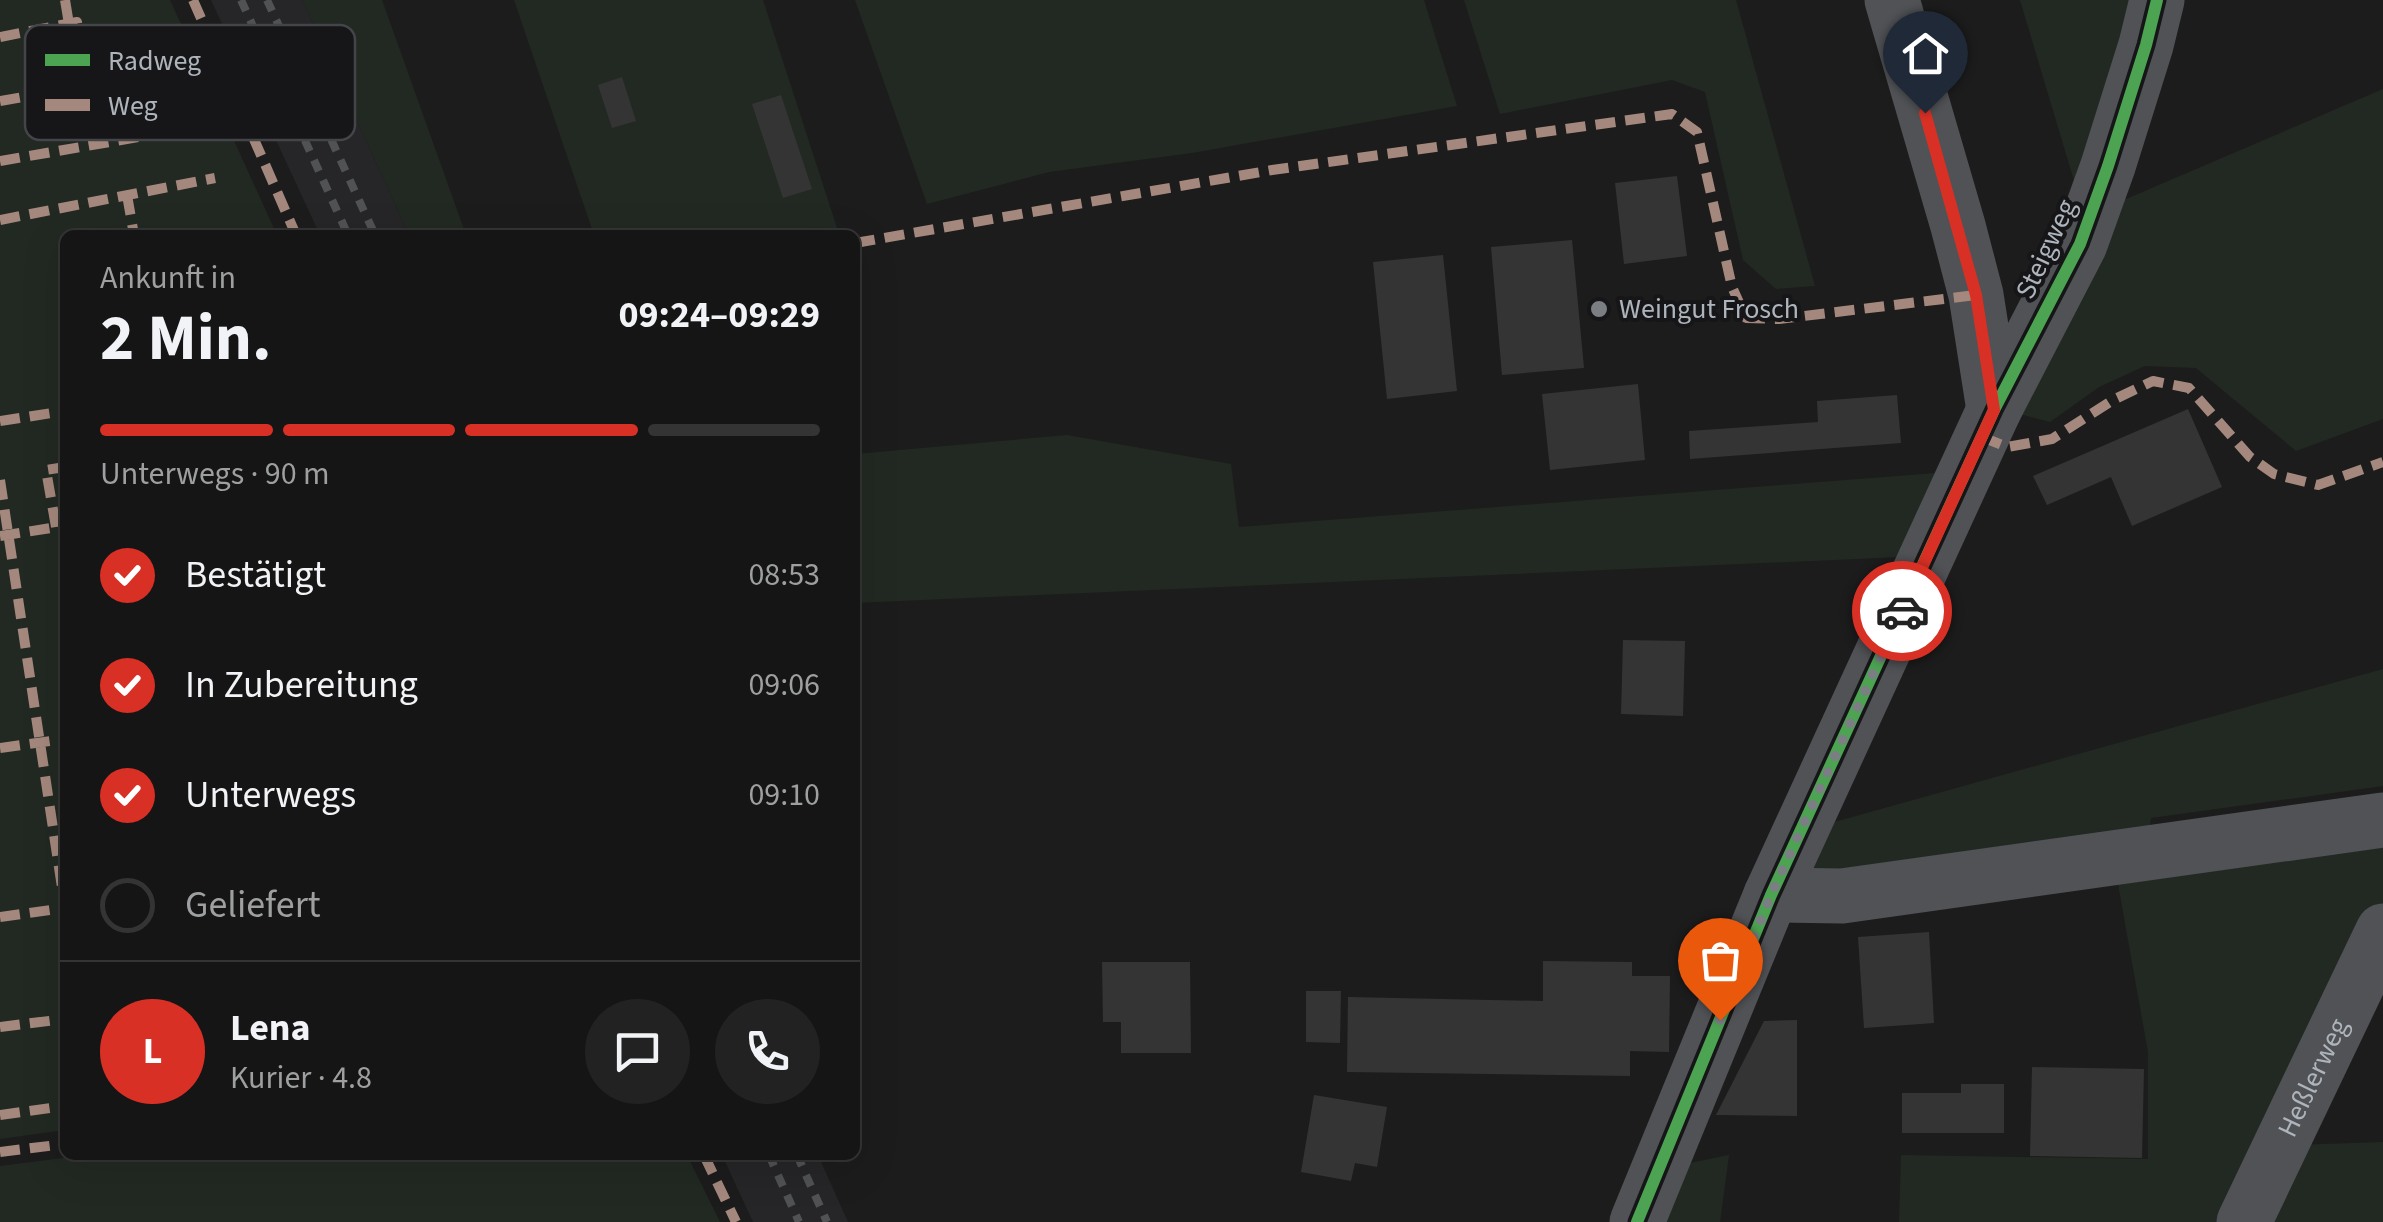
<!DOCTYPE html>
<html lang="de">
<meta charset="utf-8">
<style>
:root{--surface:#151515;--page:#222;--text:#f1f3f6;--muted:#9d9fa0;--line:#343434;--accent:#d93025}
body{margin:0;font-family:"Source Sans 3",sans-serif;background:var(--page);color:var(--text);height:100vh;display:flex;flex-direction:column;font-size:38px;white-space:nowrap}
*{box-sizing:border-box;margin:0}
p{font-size:32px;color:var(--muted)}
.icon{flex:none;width:55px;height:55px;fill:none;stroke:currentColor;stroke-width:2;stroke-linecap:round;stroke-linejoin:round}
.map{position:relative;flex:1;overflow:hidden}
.details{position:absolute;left:60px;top:230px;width:800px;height:930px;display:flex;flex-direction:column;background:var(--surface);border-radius:15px;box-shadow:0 10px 40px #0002,0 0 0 2px var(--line)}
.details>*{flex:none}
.pin{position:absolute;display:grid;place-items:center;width:85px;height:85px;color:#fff;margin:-102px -42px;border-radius:50% 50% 50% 0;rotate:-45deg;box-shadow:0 0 10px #0007}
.pin .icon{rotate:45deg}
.courier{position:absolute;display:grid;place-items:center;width:100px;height:100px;margin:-50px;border:8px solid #d93025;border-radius:50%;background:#fff;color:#222;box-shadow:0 2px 12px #0007}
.head em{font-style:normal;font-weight:700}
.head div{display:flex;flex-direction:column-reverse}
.head{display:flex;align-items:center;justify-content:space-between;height:170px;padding:0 40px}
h1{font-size:65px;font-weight:700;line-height:75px}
.bar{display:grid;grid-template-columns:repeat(4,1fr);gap:15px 10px;align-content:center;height:120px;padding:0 40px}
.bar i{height:12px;border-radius:8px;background:var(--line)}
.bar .current{background:var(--accent)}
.bar p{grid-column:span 4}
.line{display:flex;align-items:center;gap:25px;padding:0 40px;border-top:2px solid var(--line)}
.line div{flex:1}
.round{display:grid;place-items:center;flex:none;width:105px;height:105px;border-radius:52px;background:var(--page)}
ol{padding:0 40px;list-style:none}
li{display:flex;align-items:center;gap:30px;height:110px}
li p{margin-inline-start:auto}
li .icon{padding:10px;border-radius:50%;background:var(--accent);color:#fff;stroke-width:4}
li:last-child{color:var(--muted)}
li i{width:55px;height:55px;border:5px solid var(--line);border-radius:50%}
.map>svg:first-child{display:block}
</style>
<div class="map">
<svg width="2383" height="1222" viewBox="0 0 2383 1222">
<rect width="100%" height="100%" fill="#1c1c1c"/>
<g fill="#262628">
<polygon points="211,0 302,0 409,235 320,235"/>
<polygon points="722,1155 818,1155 848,1222 753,1222"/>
</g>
<g fill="#222922">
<polygon points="0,0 170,0 277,235 65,235 65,1130 0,1139"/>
<polygon points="302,0 382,0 466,235 409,235"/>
<polygon points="514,0 763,0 839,234 594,235"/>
<polygon points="855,0 1424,0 1457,106 1192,153 1049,172 927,204"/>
<polygon points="1464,0 1736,0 1815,286 1776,289 1743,260 1705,92 1672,80 1500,114"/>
<polygon points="2020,0 2135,0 2075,184"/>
<polygon points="2383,89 2383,419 2296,451 2196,368 2145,366 2099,387 2050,422 2019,414 2112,205"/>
<polygon points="1067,435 1231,464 1239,527 1949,472 1901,557 855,603 855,454"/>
<polygon points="2383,669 2383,786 2151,818 2148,843 1853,883 1812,868 1813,828"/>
<polygon points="2383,836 2383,908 2227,1222 1899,1222 1901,1155 2148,1159 2148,1052 2118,884"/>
<polygon points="2383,1142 2383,1222 2266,1222 2296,1145"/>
<polygon points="87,1155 687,1155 720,1222 0,1222 0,1166"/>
<polygon points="1729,1155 1720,1222 1662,1222 1685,1164"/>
</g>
<g fill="#343434">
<polygon points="622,77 636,121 612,128 598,85"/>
<polygon points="781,95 812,189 783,198 752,104"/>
<polygon points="1677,176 1687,256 1624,264 1615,183"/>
<polygon points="1572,240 1584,368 1502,375 1491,247"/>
<polygon points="1443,255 1457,391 1387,399 1373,262"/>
<polygon points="1638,384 1645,460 1550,470 1542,394"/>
<polygon points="1897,395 1901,443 1690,459 1689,431 1818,422 1817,401"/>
<polygon points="2188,409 2222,487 2132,526 2111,477 2047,505 2033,476"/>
<polygon points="1623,640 1685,641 1683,716 1621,714"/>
<polygon points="1929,932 1934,1023 1864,1028 1858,937"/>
<polygon points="1543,961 1632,962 1632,976 1670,976 1669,1052 1630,1051 1630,1076 1347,1072 1348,997 1543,1001"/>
<polygon points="1102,962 1190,962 1191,1053 1121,1053 1121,1022 1103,1022"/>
<polygon points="1306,991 1341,991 1340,1043 1306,1042"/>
<polygon points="1797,1020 1797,1116 1716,1115 1764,1021"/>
<polygon points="2032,1067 2144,1069 2142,1158 2030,1156"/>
<polygon points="1961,1084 2004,1084 2004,1133 1902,1133 1902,1093 1961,1093"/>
<polygon points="1314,1095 1387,1107 1377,1167 1355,1163 1351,1181 1301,1172"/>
</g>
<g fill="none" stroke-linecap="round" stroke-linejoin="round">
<g stroke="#505255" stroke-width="55">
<polyline points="1892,0 1958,226 1976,295 1994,410"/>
<polyline points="1771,895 1842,896 2383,820"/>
<polyline points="1637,1222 1771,895 1994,410 2080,244 2108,166 2146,45 2157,0"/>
<path id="s1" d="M2244,1222L2383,931"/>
</g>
<g stroke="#505253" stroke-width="8" stroke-dasharray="12 10" stroke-linecap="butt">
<polyline points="241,0 348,235"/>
<polyline points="267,0 375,235"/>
<polyline points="769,1155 799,1222"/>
<polyline points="797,1155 827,1222"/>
</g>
<g stroke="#a5887d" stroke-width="10" stroke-dasharray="20 10" stroke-linecap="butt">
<polyline points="65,0 69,24"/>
<polyline points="193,0 296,235"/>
<polyline points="0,37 77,22 86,86"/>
<polyline points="0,101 121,80 130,139"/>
<polyline points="0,161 191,128"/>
<polyline points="127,195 134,235"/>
<polyline points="0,220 215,178"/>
<polyline points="855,243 1272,170 1672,114 1697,132 1732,287 1746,318 1779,319 1976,295"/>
<polyline points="0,421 65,411"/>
<polyline points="1982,437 2007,447 2052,439 2113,400 2153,381 2189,388 2250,457 2274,474 2318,485 2383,462"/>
<polyline points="0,480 65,907"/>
<polyline points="56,527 46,470 65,467"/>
<polyline points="0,536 64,526"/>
<polyline points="64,576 65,581"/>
<polyline points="0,748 65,739"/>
<polyline points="0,917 65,908"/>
<polyline points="0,1027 65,1019"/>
<polyline points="0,1115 65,1106"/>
<polyline points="0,1152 65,1144"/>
<polyline points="704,1155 736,1222"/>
</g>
<defs>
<polyline id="cycleway" points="1637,1222 1771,895 1994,410 2080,244 2108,166 2146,45 2157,0"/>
</defs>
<use href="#cycleway" stroke="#161618" stroke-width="19"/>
<use href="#cycleway" stroke="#4ca352" stroke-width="12"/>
</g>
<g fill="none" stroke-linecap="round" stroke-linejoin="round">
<polyline stroke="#7b7f84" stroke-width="10" stroke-dasharray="0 18" points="1720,1020 1771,895 1902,611"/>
<polyline stroke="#d93025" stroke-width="12" points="1902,611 1994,410 1976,295 1925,113"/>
</g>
<circle fill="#7b7f84" stroke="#161618" stroke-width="4" cx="1599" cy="309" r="10"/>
<g text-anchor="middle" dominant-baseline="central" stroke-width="8" stroke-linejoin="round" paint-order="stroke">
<g font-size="28" fill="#aeb4bc" stroke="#161618">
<text transform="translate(2046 249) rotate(-65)">Steigweg</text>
<text stroke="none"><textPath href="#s1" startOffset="160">Heßlerweg</textPath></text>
</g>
<g font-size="28" fill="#aeb4bc" stroke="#161618" text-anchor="start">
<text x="1619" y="309">Weingut Frosch</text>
</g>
</g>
<rect x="25" y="25" width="330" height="115" rx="15" fill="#161618" stroke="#444549" stroke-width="2.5"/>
<rect x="45" y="54" width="45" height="12" fill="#4ca352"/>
<rect x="45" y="99" width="45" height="12" fill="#a5887d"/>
<g font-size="28" fill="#aeb4bc">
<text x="108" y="70">Radweg</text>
<text x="108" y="115">Weg</text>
</g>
</svg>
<div class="pin" style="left:1720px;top:1020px;background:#ea580c"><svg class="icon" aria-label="bag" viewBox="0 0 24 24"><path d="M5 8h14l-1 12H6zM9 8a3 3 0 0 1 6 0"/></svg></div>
<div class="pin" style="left:1925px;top:113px;background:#1f2937"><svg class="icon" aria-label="home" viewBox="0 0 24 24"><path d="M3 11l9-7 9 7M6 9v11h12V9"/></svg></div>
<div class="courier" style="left:1902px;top:611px"><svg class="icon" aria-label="car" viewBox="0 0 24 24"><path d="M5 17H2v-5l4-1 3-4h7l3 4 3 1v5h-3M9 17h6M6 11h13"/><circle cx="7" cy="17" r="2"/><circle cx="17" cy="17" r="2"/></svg></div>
<section class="details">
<div class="head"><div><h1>2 Min.</h1><p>Ankunft in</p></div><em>09:24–09:29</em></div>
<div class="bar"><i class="current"></i><i class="current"></i><i class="current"></i><i></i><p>Unterwegs · 90 m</p></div>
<ol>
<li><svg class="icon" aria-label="check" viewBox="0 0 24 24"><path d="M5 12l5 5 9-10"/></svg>Bestätigt<p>08:53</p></li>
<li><svg class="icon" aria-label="check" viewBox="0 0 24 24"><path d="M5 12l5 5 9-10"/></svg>In Zubereitung<p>09:06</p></li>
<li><svg class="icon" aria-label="check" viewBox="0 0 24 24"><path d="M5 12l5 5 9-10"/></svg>Unterwegs<p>09:10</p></li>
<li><i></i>Geliefert</li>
</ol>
<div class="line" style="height:180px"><b class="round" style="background:var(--accent);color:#fff">L</b><div><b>Lena</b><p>Kurier · 4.8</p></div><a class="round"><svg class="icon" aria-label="chat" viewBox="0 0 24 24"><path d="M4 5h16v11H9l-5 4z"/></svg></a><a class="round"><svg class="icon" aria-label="phone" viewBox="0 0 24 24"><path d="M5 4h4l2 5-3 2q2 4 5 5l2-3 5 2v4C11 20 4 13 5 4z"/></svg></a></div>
</section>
</div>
